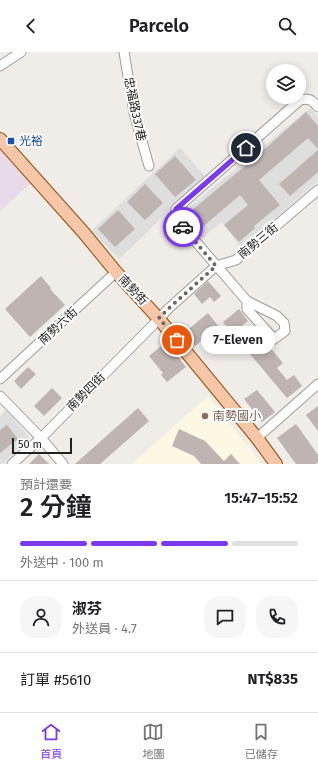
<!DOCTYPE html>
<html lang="zh-TW">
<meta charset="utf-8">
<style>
:root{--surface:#fff;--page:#f6f6f6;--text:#202124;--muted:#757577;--line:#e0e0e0;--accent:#7c3aed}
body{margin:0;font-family:"Fira Sans","Noto Sans TC",sans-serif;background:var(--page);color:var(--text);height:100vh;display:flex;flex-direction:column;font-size:15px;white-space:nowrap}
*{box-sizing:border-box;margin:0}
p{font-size:13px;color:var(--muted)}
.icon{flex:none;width:22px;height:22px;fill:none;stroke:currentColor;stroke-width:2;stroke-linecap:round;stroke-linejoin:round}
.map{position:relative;height:412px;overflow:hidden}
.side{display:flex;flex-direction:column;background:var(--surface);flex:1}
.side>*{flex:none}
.buttons{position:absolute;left:266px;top:12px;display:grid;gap:8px}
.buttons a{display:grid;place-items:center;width:40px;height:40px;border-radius:50%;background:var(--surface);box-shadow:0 2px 10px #0003;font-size:20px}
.scale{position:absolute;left:12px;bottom:10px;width:60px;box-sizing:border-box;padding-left:4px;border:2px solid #212121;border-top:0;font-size:11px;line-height:14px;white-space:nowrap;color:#212121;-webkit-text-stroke:3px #fff;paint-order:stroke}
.pin{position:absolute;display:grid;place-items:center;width:34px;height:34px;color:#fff;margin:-17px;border:2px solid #fff;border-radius:50%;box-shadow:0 1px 4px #0007}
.courier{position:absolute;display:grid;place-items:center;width:40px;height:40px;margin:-20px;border:3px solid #7c3aed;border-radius:50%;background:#fff;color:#222;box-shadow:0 1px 5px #0007}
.bubble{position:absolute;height:28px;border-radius:14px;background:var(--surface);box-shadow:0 2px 10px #0003;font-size:13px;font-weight:600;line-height:28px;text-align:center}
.headline em{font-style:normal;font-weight:600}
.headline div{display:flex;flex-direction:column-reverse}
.headline{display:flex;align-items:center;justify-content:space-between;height:68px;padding:0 20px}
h1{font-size:26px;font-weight:600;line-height:30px}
.bar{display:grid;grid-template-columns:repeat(4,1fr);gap:6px 4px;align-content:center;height:48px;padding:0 20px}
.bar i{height:5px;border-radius:3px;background:var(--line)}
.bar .current{background:var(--accent)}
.bar p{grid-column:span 4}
.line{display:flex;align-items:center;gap:10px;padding:0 20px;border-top:1px solid var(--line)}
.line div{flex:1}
.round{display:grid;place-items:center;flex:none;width:42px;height:42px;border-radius:16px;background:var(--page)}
header{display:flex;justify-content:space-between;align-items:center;height:52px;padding:0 20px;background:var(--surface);font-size:18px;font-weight:600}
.tabs{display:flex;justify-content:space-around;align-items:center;height:56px;border-top:1px solid var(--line);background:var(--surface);font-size:11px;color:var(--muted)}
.tabs a{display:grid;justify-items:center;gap:2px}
.tabs .current{color:var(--accent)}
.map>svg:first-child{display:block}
</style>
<header><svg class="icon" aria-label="back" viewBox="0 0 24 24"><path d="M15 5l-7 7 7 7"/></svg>Parcelo<svg class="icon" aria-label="search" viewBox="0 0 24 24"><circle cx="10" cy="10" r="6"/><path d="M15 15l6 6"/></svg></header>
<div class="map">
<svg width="318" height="412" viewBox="0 0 318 412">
<rect width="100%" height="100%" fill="#f0ece8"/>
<g fill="#dfdede">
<polygon points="310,56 318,64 318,129 241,196 222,170 202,186 183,160"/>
<polygon points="180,96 205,124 119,207 91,179"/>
<polygon points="6,358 29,385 3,412 0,412 0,364"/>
</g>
<polygon fill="#e9dae9" points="0,96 32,130 0,159"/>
<polygon fill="#fdf8e4" points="208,344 262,412 132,412"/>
<g fill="#beb4b1">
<polygon points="306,60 318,74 318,97 308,86 259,128 280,153 254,174 255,176 239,190 224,173 248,153 240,143 199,178 186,163 256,105"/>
<polygon points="318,98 318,120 290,144 279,132"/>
<polygon points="175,104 196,128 175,145 155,122"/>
<polygon points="145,132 163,151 145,168 127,150"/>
<polygon points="118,158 135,177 115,195 98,177"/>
<polygon points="41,224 51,236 50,237 65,253 30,285 5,257"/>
<polygon points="208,229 221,244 214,250 210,245 202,252 194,242"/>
<polygon points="239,257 248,269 242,274 253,286 258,281 283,311 277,316 287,328 294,323 302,334 287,346 223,270"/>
<polygon points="208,261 219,275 195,294 184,281"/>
<polygon points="166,290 186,315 167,330 161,323 163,321 149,304"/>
<polygon points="28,315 36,322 21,337 14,329"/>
<polygon points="52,336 62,346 44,364 34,354"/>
<polygon points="257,338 275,360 262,370 244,347"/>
<polygon points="318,354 318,379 306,363"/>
<polygon points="138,356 149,369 100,412 75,412"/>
<polygon points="296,372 318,403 318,410 316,412 296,412 277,386"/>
<polygon points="7,373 18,387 0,401 0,378"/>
<polygon points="179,377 205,389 224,409 231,402 240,412 201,412 194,404 172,394"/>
<polygon points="39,402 49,412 29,412"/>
</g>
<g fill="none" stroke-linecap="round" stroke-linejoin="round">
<defs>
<g id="minor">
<polyline points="124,0 134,61 149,114"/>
<polyline points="0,14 21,0"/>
<path d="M247,249L277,264L284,271L285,279L274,287L247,257V249L177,168L175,162L176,157L300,48C310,46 312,48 318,55"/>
<polyline points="0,327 116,220"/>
<polyline points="0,344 41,386 63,412"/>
<polyline points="257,386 318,332"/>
<polyline points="12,412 41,386 159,267 168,257 216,214 236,208 318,138"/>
</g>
<polyline id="major" points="0,87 84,181 116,220 159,267 257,386 276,412"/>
</defs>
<use href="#minor" stroke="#9e9e9e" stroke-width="11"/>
<use href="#major" stroke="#914d0c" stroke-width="14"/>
<use href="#minor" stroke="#fff" stroke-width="9"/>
<use href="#major" stroke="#f5c6a8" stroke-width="12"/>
</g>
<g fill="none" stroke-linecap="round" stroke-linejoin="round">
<polyline stroke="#696867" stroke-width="4" stroke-dasharray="0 7.2" points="177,288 159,266 168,257 216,214 183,175"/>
<path stroke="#7c3aed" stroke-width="5" d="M183,175C178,169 174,165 176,157L246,96"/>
</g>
<rect fill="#1a4fb4" stroke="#fff" stroke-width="1.5" x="7" y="85" width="8" height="8" rx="2"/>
<circle fill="#8d6e63" stroke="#fff" stroke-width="1.5" cx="205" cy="364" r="4"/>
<g text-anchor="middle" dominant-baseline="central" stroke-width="4" stroke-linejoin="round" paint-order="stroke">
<g font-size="12" fill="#212121" stroke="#fff">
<text transform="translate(135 57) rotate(78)">忠福路337巷</text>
<text transform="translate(258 189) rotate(-40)">南勢三街</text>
<text transform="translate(133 238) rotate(47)">南勢街</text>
<text transform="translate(58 274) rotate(-43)">南勢六街</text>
<text transform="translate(86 340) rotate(-45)">南勢四街</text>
</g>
<g font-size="12" fill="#164399" stroke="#fff" text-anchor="start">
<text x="19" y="89">光裕</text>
</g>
<g font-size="12" fill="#785e54" stroke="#fff" text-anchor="start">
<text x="213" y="364">南勢國小</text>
</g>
</g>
</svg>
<div class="buttons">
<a><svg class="icon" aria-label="layers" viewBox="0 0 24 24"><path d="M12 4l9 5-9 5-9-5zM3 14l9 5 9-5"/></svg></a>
</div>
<div class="scale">50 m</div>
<div class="pin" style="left:177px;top:288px;background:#ea580c"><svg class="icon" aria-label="bag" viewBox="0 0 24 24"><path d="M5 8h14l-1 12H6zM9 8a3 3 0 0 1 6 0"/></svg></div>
<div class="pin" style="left:246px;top:96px;background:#1f2937"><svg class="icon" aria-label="home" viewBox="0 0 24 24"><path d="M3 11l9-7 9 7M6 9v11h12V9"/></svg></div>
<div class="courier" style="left:183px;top:175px"><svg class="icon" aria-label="car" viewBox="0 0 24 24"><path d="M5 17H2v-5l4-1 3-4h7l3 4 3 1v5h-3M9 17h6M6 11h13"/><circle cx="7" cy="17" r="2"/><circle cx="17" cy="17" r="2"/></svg></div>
<div class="bubble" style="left:201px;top:274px;width:74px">7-Eleven</div>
</div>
<section class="side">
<div class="headline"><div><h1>2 分鐘</h1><p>預計還要</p></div><em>15:47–15:52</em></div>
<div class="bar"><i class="current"></i><i class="current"></i><i class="current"></i><i></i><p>外送中 · 100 m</p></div>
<div class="line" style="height:72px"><a class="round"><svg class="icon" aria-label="person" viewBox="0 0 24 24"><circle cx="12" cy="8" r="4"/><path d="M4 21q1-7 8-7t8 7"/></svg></a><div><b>淑芬</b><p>外送員 · 4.7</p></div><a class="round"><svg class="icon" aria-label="chat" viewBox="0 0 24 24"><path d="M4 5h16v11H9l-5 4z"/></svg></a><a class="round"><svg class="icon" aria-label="phone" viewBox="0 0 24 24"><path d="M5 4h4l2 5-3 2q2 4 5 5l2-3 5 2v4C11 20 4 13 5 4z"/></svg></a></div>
<div class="line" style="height:52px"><div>訂單 #5610</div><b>NT$835</b></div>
</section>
<nav class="tabs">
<a class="current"><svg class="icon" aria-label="home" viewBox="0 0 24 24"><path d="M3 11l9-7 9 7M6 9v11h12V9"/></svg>首頁</a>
<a><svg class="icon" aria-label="map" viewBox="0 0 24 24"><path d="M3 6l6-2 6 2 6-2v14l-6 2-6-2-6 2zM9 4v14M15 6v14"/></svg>地圖</a>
<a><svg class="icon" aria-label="saved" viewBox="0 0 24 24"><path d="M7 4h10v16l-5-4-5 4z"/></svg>已儲存</a>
</nav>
